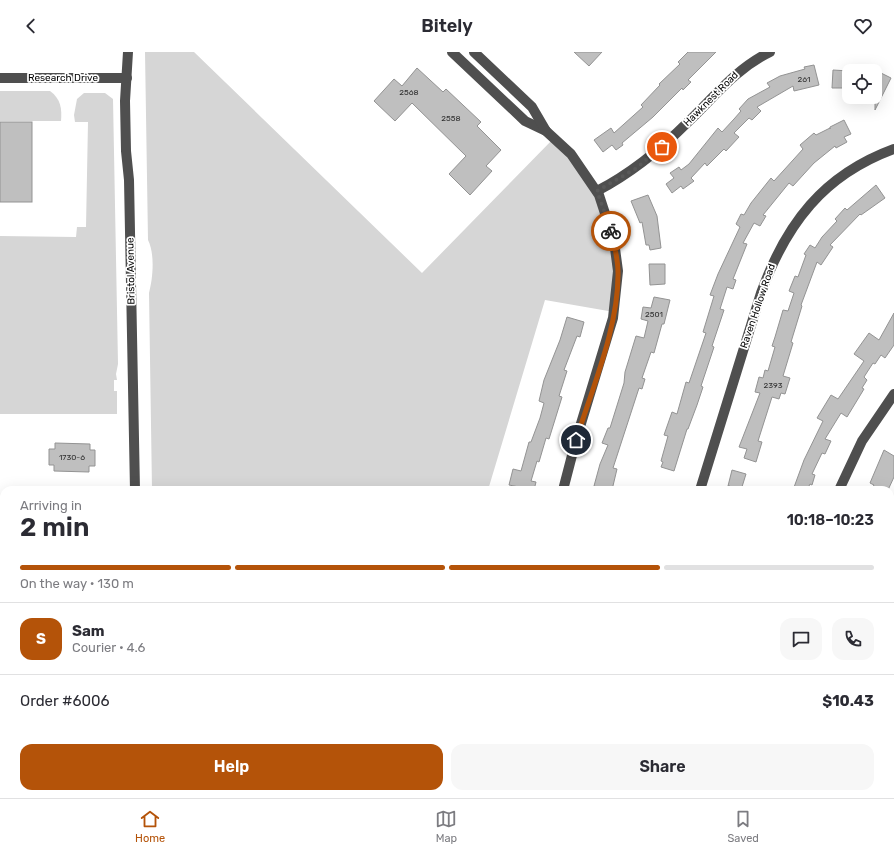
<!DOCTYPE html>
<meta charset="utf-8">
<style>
:root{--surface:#fff;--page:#f7f7f7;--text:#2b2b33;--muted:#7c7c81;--line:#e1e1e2;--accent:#b45309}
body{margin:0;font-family:Rubik,sans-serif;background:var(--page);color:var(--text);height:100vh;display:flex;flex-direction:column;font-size:15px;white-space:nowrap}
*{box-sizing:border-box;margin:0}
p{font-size:13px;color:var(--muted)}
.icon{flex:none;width:22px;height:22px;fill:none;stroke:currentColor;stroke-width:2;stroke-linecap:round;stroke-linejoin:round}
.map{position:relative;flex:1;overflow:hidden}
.sheet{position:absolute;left:0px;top:434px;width:894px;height:312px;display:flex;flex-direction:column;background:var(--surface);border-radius:12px 12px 0 0;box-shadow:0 4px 16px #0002}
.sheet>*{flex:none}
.buttons{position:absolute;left:842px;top:12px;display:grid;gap:8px}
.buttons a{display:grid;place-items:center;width:40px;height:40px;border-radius:8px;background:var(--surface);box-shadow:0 4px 16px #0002;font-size:20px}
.pin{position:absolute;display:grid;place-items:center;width:34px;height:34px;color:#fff;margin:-17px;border:2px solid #fff;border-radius:50%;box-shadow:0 1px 4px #0007}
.courier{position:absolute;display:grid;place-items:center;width:40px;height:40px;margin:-20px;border:3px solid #b45309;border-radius:50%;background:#fff;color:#222;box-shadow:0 1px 5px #0007}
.summary em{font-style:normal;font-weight:600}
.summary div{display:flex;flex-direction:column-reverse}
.summary{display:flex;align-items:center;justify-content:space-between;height:68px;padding:0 20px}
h1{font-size:26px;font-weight:600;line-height:30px}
.bar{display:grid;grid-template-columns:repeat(4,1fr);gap:6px 4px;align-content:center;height:48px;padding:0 20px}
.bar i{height:5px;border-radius:3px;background:var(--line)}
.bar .on{background:var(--accent)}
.bar p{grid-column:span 4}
.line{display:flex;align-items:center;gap:10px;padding:0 20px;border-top:1px solid var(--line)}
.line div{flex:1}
.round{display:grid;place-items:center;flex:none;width:42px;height:42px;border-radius:12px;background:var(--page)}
.button{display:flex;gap:8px;margin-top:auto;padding:8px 20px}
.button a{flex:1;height:46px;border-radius:12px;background:var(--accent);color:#fff;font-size:16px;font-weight:600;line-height:46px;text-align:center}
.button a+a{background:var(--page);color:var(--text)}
header{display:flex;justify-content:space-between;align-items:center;height:52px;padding:0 20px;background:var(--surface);font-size:18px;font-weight:600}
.tab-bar{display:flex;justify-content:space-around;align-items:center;height:56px;border-top:1px solid var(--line);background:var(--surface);font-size:11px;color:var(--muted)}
.tab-bar a{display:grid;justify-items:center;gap:2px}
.tab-bar .on{color:var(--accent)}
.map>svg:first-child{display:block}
</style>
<header><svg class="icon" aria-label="back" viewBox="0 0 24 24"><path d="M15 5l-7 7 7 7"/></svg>Bitely<svg class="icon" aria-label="heart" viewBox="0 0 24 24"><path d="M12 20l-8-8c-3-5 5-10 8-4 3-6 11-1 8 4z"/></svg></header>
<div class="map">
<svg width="894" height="746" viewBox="0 0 894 746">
<rect width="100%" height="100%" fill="#fff"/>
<g fill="#d6d6d6">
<path d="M145,0H194L422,221L554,86L591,130L614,193V260L545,248L488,438H152L149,241C153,226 155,202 148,188Z"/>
<path d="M0,39H50C61,47 62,57 61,69H0Z"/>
<polygon points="84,41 105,41 113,47 118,312 116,322 117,328 114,328 114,339 117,339 117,362 0,362 0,184 76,185 77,175 86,175 88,70 75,70 74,63 77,47"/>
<polygon points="894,509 894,605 890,605 890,531"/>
<polygon points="891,616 894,616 894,734 890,730"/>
<polygon points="132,742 372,742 371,746 131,746"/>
</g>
<g fill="#bfbfbf" stroke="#939393">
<polygon points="574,0 602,0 589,14"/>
<polygon points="688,0 716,0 688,28 691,30 683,38 682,36 653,65 622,91 623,93 616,98 612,93 603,100 594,88 611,76 614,81 643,55 641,53 660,33 659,32 680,12 678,10"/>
<polygon points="814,13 819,33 794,39 793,34 757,55 761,59 752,68 749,66 734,81 739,85 726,99 724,97 707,114 705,111 691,126 694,129 683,137 681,134 672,141 666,132 674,126 670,121 679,115 681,118 689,112 718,76 722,80 734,67 741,59 739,57 748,47 770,35 767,31 780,24 805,17 804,15"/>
<polygon points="417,16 443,40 446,37 481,70 477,74 501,98 486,114 492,119 470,143 449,122 466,104 412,51 395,69 374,49 394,27 402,34"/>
<polygon points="833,18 849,19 849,36 832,36"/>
<polygon points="879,20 891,26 875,58 875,29"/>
<polygon points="844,68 851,82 844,85 847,90 836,96 835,94 814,111 793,134 789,131 763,163 766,164 760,174 754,171 743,191 747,192 733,227 736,228 733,237 727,235 720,257 724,258 712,294 714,295 701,334 703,335 697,353 688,377 687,377 674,419 661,415 663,410 661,409 668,384 664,383 672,360 677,362 686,330 689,331 706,281 703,280 714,244 710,243 718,222 740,175 736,172 741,162 744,163 751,151 771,126 774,129 803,97 800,93 814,81 816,83 830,76 830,77 830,75"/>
<rect x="0" y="70" width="32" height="80"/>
<polygon points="876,133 885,146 861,163 860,162 830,193 833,195 821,213 817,210 801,253 802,254 791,290 793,291 783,324 790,326 785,342 781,341 779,347 772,345 758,389 762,390 756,410 744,406 747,397 739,395 760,341 755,340 759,325 763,326 765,318 768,319 775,295 772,294 775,285 783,258 788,259 794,241 789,239 795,224 798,225 806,203 804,202 810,193 815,196 822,185 837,169 835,167 845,156 847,158"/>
<polygon points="648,143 657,164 661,196 650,198 649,193 646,193 642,170 640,171 631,149"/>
<polygon points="649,212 665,212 665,232 650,233"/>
<polygon points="654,245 670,248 664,272 662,272 654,301 651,300 642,326 645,327 642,337 639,336 613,416 617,417 612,438 607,438 594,434 600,412 608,393 602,391 608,376 610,376 624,331 625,320 636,284 644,286 648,269 641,267 643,255 651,256"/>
<polygon points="894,261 894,293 885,306 881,303 875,312 873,311 864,325 867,328 862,336 864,337 847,365 841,361 825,387 831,389 825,402 822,401 812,422 815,423 812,433 810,432 807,438 793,438 804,408 823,369 817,366 831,343 838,347 864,309 854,302 869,281 879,288"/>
<polygon points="567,265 584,270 580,285 577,284 564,318 567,319 559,344 562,345 549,387 546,386 539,410 537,409 531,429 536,430 534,438 509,433 513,417 521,419 529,390 531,390 540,366 544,351 539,349 544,328 560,288"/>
<polygon points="55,391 90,392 90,398 95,398 95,414 89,414 89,420 54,419 54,413 49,413 49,397 55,397"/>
<polygon points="884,398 894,404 894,425 888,438 871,438 874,433 870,431"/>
<polygon points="732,418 746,422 741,438 729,438 730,434 728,434"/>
</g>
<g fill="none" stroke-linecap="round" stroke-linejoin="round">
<g stroke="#4f4f4f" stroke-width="10">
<polyline points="128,0 125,49 126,99 129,128 135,438"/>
<polyline points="452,0 525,69 546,79 571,102 599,143 614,189 618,219 613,266 576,388 563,438"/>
<polyline points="474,0 532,55 546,79"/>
<polyline points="0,26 127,26"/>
<path d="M597,139C632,121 661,97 689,69C715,44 737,16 770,0"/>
<path d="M700,438L761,241C786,172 823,123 894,97"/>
<polyline points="839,438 862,389 894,342"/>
<polyline points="451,742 451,746"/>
<polyline points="508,742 516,746"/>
<polyline points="787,742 796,746"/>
<polyline points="114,746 115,742"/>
<polyline points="759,746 761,742"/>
</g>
</g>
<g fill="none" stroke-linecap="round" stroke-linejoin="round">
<polyline stroke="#595959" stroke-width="4" stroke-dasharray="0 7.2" points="611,179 597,139 635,117 662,95"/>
<path stroke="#b45309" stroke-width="5" d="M576,388C592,337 619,274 618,220C618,206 614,192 611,179"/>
</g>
<g text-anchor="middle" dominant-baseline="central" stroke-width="3.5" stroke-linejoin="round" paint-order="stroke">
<g font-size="8" fill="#303030">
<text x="804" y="27">261</text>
<text x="409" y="40">2568</text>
<text x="451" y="66">2558</text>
<text x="654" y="262">2501</text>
<text x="773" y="333">2393</text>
<text x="72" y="405">1730-6</text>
</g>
<g font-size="10" fill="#000" stroke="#fff">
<text x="63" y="26">Research Drive</text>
<text transform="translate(711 47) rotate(-45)">Hawknest Road</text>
<text transform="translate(131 219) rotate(-91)">Bristol Avenue</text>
<text transform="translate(758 254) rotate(-71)">Raven Hollow Road</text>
</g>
</g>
</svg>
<div class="buttons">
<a><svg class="icon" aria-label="locate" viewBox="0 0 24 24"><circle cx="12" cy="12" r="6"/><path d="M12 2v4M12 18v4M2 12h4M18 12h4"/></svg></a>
</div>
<div class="pin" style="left:662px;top:95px;background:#ea580c"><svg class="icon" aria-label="bag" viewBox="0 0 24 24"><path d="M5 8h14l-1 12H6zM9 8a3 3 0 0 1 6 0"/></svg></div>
<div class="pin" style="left:576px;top:388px;background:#1f2937"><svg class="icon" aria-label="home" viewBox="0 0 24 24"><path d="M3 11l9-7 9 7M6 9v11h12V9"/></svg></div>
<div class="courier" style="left:611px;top:179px"><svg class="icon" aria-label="bike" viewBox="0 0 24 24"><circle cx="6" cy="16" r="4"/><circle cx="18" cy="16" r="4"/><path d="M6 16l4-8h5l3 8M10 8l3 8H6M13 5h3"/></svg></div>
<section class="sheet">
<div class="summary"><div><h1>2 min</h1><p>Arriving in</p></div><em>10:18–10:23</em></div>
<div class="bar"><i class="on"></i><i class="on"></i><i class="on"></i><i></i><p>On the way · 130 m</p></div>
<div class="line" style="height:72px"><b class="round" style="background:var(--accent);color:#fff">S</b><div><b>Sam</b><p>Courier · 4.6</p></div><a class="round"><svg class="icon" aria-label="chat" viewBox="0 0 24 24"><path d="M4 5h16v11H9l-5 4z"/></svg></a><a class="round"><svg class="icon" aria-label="phone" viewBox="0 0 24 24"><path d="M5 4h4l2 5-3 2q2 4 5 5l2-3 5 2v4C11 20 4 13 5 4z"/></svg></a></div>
<div class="line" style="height:52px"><div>Order #6006</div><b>$10.43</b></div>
<div class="button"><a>Help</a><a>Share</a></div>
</section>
</div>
<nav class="tab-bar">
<a class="on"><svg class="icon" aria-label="home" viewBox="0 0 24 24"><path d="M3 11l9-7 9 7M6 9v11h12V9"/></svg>Home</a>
<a><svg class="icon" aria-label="map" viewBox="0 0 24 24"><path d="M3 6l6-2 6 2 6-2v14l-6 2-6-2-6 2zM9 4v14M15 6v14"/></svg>Map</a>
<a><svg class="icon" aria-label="saved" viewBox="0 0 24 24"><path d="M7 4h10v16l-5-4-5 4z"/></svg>Saved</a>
</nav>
